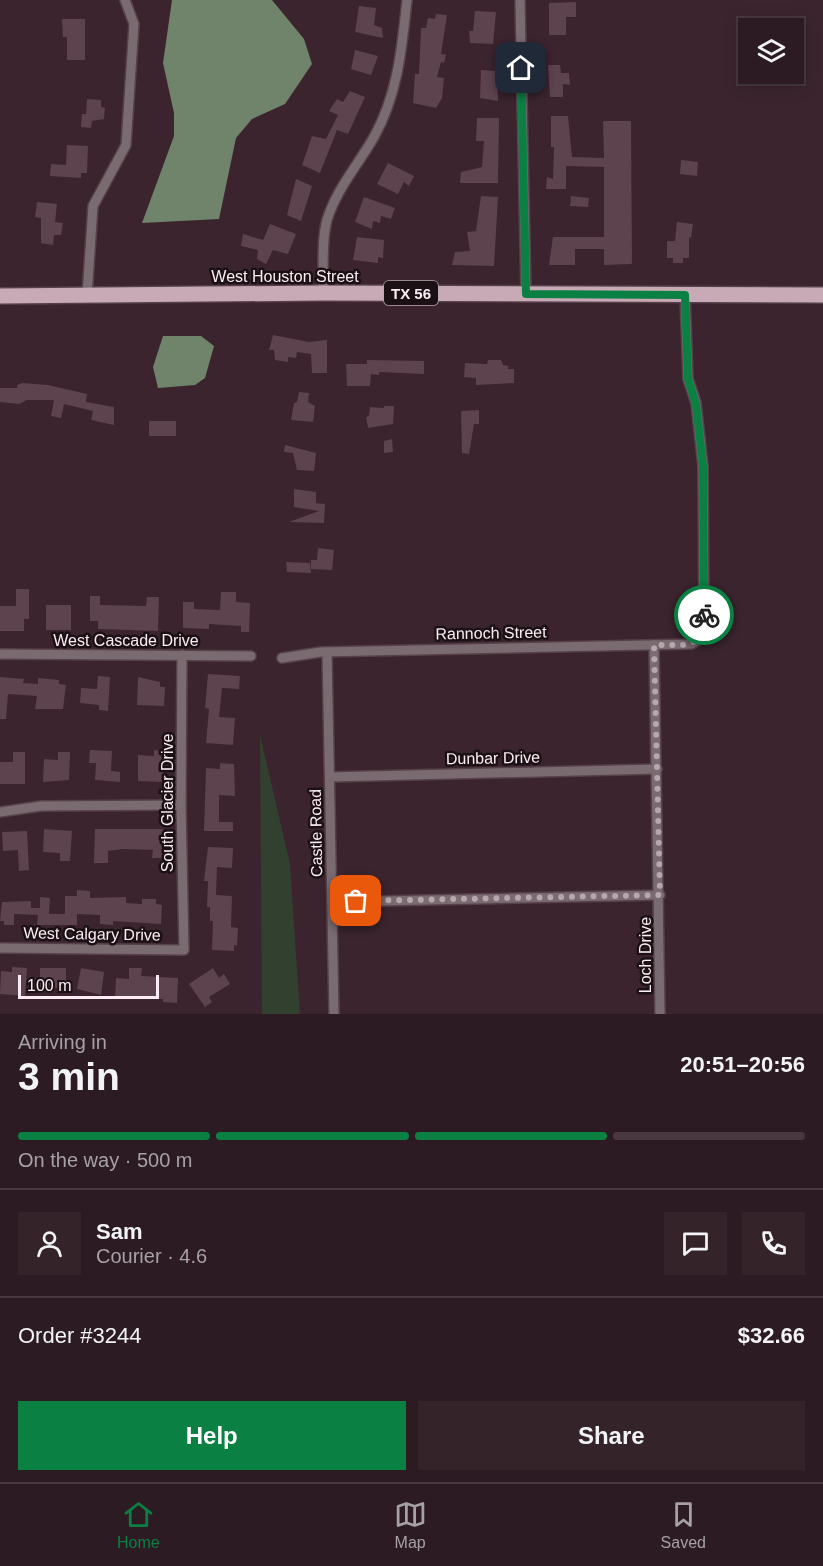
<!DOCTYPE html>
<meta charset="utf-8">
<style>
:root{--surface:#2c1b22;--page:#34242a;--text:#f1f3f6;--muted:#a6a1a5;--line:#483940;--accent:#0b8043}
body{margin:0;font-family:Helvetica,sans-serif;background:var(--page);color:var(--text);height:100vh;display:flex;flex-direction:column;font-size:22px;white-space:nowrap}
*{box-sizing:border-box;margin:0}
p{font-size:20px;color:var(--muted)}
.icon{flex:none;width:33px;height:33px;fill:none;stroke:currentColor;stroke-width:2;stroke-linecap:round;stroke-linejoin:round}
.map{position:relative;height:1014px;overflow:hidden}
.side{display:flex;flex-direction:column;background:var(--surface);flex:1}
.side>*{flex:none}
.buttons{position:absolute;left:738px;top:18px;display:grid;gap:12px}
.buttons a{display:grid;place-items:center;width:66px;height:66px;border-radius:0px;background:var(--surface);box-shadow:0 3px 15px #0003,0 0 0 2px var(--line);font-size:30px}
.scale{position:absolute;left:18px;bottom:15px;width:141px;box-sizing:border-box;padding-left:6px;border:3px solid #fcecf3;border-top:0;font-size:16px;line-height:21px;white-space:nowrap;color:#fcecf3;-webkit-text-stroke:4px #1b1115;paint-order:stroke}
.pin{position:absolute;display:grid;place-items:center;width:51px;height:51px;color:#fff;margin:-26px;border-radius:12px;box-shadow:0 3px 9px #0006}
.courier{position:absolute;display:grid;place-items:center;width:60px;height:60px;margin:-30px;border:4px solid #0b8043;border-radius:50%;background:#fff;color:#222;box-shadow:0 2px 8px #0007}
.headline em{font-style:normal;font-weight:700}
.headline div{display:flex;flex-direction:column-reverse}
.headline{display:flex;align-items:center;justify-content:space-between;height:102px;padding:0 18px}
h1{font-size:39px;font-weight:700;line-height:45px}
.bar{display:grid;grid-template-columns:repeat(4,1fr);gap:9px 6px;align-content:center;height:72px;padding:0 18px}
.bar i{height:8px;border-radius:4px;background:var(--line)}
.bar .active{background:var(--accent)}
.bar p{grid-column:span 4}
.line{display:flex;align-items:center;gap:15px;padding:0 18px;border-top:2px solid var(--line)}
.line div{flex:1}
.round{display:grid;place-items:center;flex:none;width:63px;height:63px;border-radius:0px;background:var(--page)}
.action{display:flex;gap:12px;margin-top:auto;padding:12px 18px}
.action a{flex:1;height:69px;border-radius:0px;background:var(--accent);color:#fff;font-size:24px;font-weight:700;line-height:69px;text-align:center}
.action a+a{background:var(--page);color:var(--text)}
.tabs{display:flex;justify-content:space-around;align-items:center;height:84px;border-top:2px solid var(--line);background:var(--surface);font-size:16px;color:var(--muted)}
.tabs a{display:grid;justify-items:center;gap:3px}
.tabs .active{color:var(--accent)}
.map>svg:first-child{display:block}
</style>
<div class="map">
<svg width="823" height="1014" viewBox="0 0 823 1014">
<rect width="100%" height="100%" fill="#3b242e"/>
<polygon fill="#32402f" points="260,735 290,864 300,1014 262,1014"/>
<g fill="#6f846b">
<polygon points="172,0 272,0 304,39 312,64 285,104 252,119 236,138 219,219 142,223 174,136 174,113 163,63"/>
<polygon points="163,336 201,336 214,346 205,378 195,385 158,388 153,367"/>
</g>
<g fill="#5c434e">
<polygon points="576,2 576,17 566,17 566,35 549,35 549,3"/>
<polygon points="359,6 376,8 374,25 382,28 383,38 355,32"/>
<polygon points="475,11 496,12 493,44 470,43 469,31 473,31"/>
<polygon points="436,14 447,15 441,54 446,55 444,63 441,62 437,77 444,78 442,98 436,108 413,103 415,74 419,74 421,28 426,28 428,18 435,19"/>
<polygon points="62,19 85,19 85,60 67,60 67,37 63,37"/>
<polygon points="355,50 378,56 371,75 351,69"/>
<polygon points="548,65 560,65 561,73 569,73 570,85 563,84 563,97 550,97"/>
<polygon points="481,70 497,71 498,101 480,98"/>
<polygon points="350,91 365,97 348,134 337,130 320,173 302,165 312,136 326,139 338,115 329,111 337,99 343,102"/>
<polygon points="87,99 101,100 101,107 105,108 104,119 92,121 91,128 81,127 82,114 86,114"/>
<polygon points="551,116 568,116 572,157 604,158 603,121 631,121 632,264 604,265 604,249 575,249 575,265 549,265 553,237 604,237 604,167 566,166 566,189 546,189 547,177 553,179 554,147 551,147"/>
<polygon points="477,118 499,118 498,183 460,183 461,172 482,167 484,141 476,141"/>
<polygon points="67,145 88,146 87,173 81,173 81,178 50,176 51,164 66,165"/>
<polygon points="681,160 698,162 697,176 680,174"/>
<polygon points="388,163 414,176 409,186 404,182 398,194 377,184"/>
<polygon points="296,179 312,186 301,221 287,215"/>
<polygon points="481,196 498,197 494,266 452,265 455,252 470,251 467,232 476,231"/>
<polygon points="571,196 589,198 588,207 570,206"/>
<polygon points="364,197 395,208 391,219 381,216 380,223 373,221 372,229 355,222"/>
<polygon points="37,202 57,204 55,222 63,223 61,235 54,235 53,245 41,243 41,218 35,217"/>
<polygon points="677,222 693,224 691,238 689,237 689,258 683,258 683,263 673,263 673,258 667,258 667,241 675,241"/>
<polygon points="270,224 296,234 288,254 273,250 266,264 257,259 258,250 241,246 243,234 263,240"/>
<polygon points="357,237 384,240 383,258 378,257 378,263 353,260"/>
<polygon points="273,335 309,342 327,340 327,373 312,373 311,354 297,352 296,358 288,357 288,362 275,360 274,350 269,350"/>
<polygon points="367,360 424,361 424,374 379,372 379,375 371,374 370,386 347,386 346,364 367,364"/>
<polygon points="488,360 501,360 503,365 508,366 508,369 514,369 514,383 476,385 476,378 464,377 465,363 487,364"/>
<polygon points="22,383 48,385 87,394 86,402 114,407 114,425 91,420 93,411 64,404 61,418 51,416 54,400 27,400 19,404 0,402 0,388 17,388 17,385"/>
<polygon points="299,392 309,393 308,402 315,406 313,422 291,420 294,403 297,402"/>
<polygon points="384,406 394,406 393,424 368,428 366,417 369,416 370,407 384,408"/>
<polygon points="479,410 479,424 474,424 469,454 462,453 461,411"/>
<rect x="149" y="421" width="27" height="15"/>
<polygon points="392,439 393,452 384,453 384,441"/>
<polygon points="285,445 316,453 314,471 297,470 293,453 284,452"/>
<polygon points="294,489 316,492 316,503 325,504 324,523 289,522 319,511 294,507"/>
<polygon points="318,548 334,550 332,570 311,569 311,560 317,560"/>
<polygon points="286,562 310,563 311,573 287,572"/>
<polygon points="16,589 29,589 29,619 24,619 24,631 0,631 0,606 16,606"/>
<polygon points="221,592 236,592 236,602 250,603 249,632 241,632 241,626 209,624 209,629 183,628 183,602 194,602 194,609 220,610"/>
<polygon points="90,596 100,596 100,605 146,606 147,597 159,597 158,631 98,629 98,621 90,621"/>
<rect x="46" y="605" width="25" height="25"/>
<polygon points="208,674 240,676 239,689 222,688 219,717 235,718 233,745 206,743 209,709 205,708"/>
<polygon points="98,676 110,677 108,711 99,710 99,705 80,703 81,688 97,689"/>
<polygon points="0,677 24,679 23,683 38,684 38,678 59,680 59,684 66,685 63,709 35,709 37,696 8,694 6,719 0,719"/>
<polygon points="138,677 160,682 160,687 165,687 164,706 137,705"/>
<polygon points="90,750 112,751 111,771 120,772 120,782 95,780 96,763 89,763"/>
<polygon points="154,750 164,751 163,782 138,781 138,755 154,756"/>
<polygon points="13,752 25,752 25,784 0,784 0,762 13,762"/>
<polygon points="58,752 70,752 69,780 43,782 44,759 58,760"/>
<polygon points="220,763 234,764 235,796 219,795 219,822 233,822 233,831 204,831 206,768 220,769"/>
<polygon points="44,829 72,831 70,861 60,861 60,853 43,852"/>
<polygon points="95,829 163,829 162,858 152,858 153,850 123,849 108,851 108,863 94,863"/>
<polygon points="27,831 29,870 19,871 18,850 3,851 2,832"/>
<polygon points="208,847 233,848 232,868 217,867 216,895 232,896 231,927 238,928 237,946 234,945 234,951 212,950 213,921 210,921 210,907 207,907 208,881 204,881"/>
<polygon points="77,890 90,891 90,898 126,897 126,903 142,904 142,899 156,899 156,904 162,905 161,924 113,921 113,925 100,924 100,915 77,914 77,925 37,925 38,915 14,914 14,925 4,925 4,921 0,921 2,902 31,901 31,908 40,908 40,897 50,898 49,914 65,914 65,896 77,896"/>
<polygon points="12,967 27,968 25,996 0,994 1,971 12,972"/>
<rect x="40" y="968" width="26" height="20"/>
<polygon points="81,968 104,972 101,995 77,989"/>
<polygon points="129,968 142,968 141,976 178,978 177,1003 163,1002 163,999 115,998 116,978 129,979"/>
<polygon points="213,968 219,978 224,974 230,984 209,997 212,1002 205,1007 189,984"/>
</g>
<g fill="none" stroke-linecap="round" stroke-linejoin="round">
<defs>
<g id="street">
<polyline points="520,0 526,294"/>
<path d="M323,293C324,270 321,241 327,220C337,188 358,165 374,137C398,94 402,47 407,0"/>
<polyline points="87,296 93,206 126,145 134,24 125,0"/>
<polyline points="654,645 660,1014"/>
<polyline points="327,652 334,1014"/>
<polyline points="0,654 251,656"/>
<path d="M282,658L321,652L692,644C703,638 704,632 704,620L703,466L696,403L688,379L685,295"/>
<polyline points="330,777 657,769"/>
<polyline points="0,812 41,806 181,805"/>
<polyline points="332,902 660,895"/>
<polyline points="0,948 184,950 181,805 182,655"/>
</g>
<polyline id="primary" points="0,296 323,293 823,295"/>
</defs>
<use href="#street" stroke="#56404a" stroke-width="12"/>
<use href="#primary" stroke="#56404a" stroke-width="18"/>
<use href="#street" stroke="#7a6b71" stroke-width="9"/>
<use href="#primary" stroke="#c8aab6" stroke-width="15"/>
</g>
<g fill="none" stroke-linecap="round" stroke-linejoin="round">
<path stroke="#b8a6ae" stroke-width="6" stroke-dasharray="0 10.8" d="M356,901L660,895L654,645C683,644 704,652 704,615"/>
<polyline stroke="#0b8043" stroke-width="8" points="521,68 526,294 685,295 688,379 696,404 703,466 704,615"/>
</g>
<g text-anchor="middle" dominant-baseline="central" stroke-width="5" stroke-linejoin="round" paint-order="stroke">
<rect fill="#1b1115" stroke="#b8aab0" stroke-width="1.5" x="384" y="281" width="54" height="24" rx="4.5"/>
<g font-size="15" font-weight="bold" fill="#fcecf3">
<text x="411" y="293">TX 56</text>
</g>
<g font-size="16" fill="#fcecf3" stroke="#1b1115">
<text x="285" y="276">West Houston Street</text>
<text transform="translate(491 633) rotate(-1)">Rannoch Street</text>
<text x="126" y="640">West Cascade Drive</text>
<text transform="translate(493 758) rotate(-1)">Dunbar Drive</text>
<text transform="translate(167 803) rotate(-90)">South Glacier Drive</text>
<text transform="translate(316 833) rotate(-91)">Castle Road</text>
<text transform="translate(92 934) rotate(1)">West Calgary Drive</text>
<text transform="translate(645 955) rotate(-90)">Loch Drive</text>
</g>
</g>
</svg>
<div class="buttons">
<a><svg class="icon" aria-label="layers" viewBox="0 0 24 24"><path d="M12 4l9 5-9 5-9-5zM3 14l9 5 9-5"/></svg></a>
</div>
<div class="scale">100 m</div>
<div class="pin" style="left:356px;top:901px;background:#ea580c"><svg class="icon" aria-label="bag" viewBox="0 0 24 24"><path d="M5 8h14l-1 12H6zM9 8a3 3 0 0 1 6 0"/></svg></div>
<div class="pin" style="left:521px;top:68px;background:#1f2937"><svg class="icon" aria-label="home" viewBox="0 0 24 24"><path d="M3 11l9-7 9 7M6 9v11h12V9"/></svg></div>
<div class="courier" style="left:704px;top:615px"><svg class="icon" aria-label="bike" viewBox="0 0 24 24"><circle cx="6" cy="16" r="4"/><circle cx="18" cy="16" r="4"/><path d="M6 16l4-8h5l3 8M10 8l3 8H6M13 5h3"/></svg></div>
</div>
<section class="side">
<div class="headline"><div><h1>3 min</h1><p>Arriving in</p></div><em>20:51–20:56</em></div>
<div class="bar"><i class="active"></i><i class="active"></i><i class="active"></i><i></i><p>On the way · 500 m</p></div>
<div class="line" style="height:108px"><a class="round"><svg class="icon" aria-label="person" viewBox="0 0 24 24"><circle cx="12" cy="8" r="4"/><path d="M4 21q1-7 8-7t8 7"/></svg></a><div><b>Sam</b><p>Courier · 4.6</p></div><a class="round"><svg class="icon" aria-label="chat" viewBox="0 0 24 24"><path d="M4 5h16v11H9l-5 4z"/></svg></a><a class="round"><svg class="icon" aria-label="phone" viewBox="0 0 24 24"><path d="M5 4h4l2 5-3 2q2 4 5 5l2-3 5 2v4C11 20 4 13 5 4z"/></svg></a></div>
<div class="line" style="height:78px"><div>Order #3244</div><b>$32.66</b></div>
<div class="action"><a>Help</a><a>Share</a></div>
</section>
<nav class="tabs">
<a class="active"><svg class="icon" aria-label="home" viewBox="0 0 24 24"><path d="M3 11l9-7 9 7M6 9v11h12V9"/></svg>Home</a>
<a><svg class="icon" aria-label="map" viewBox="0 0 24 24"><path d="M3 6l6-2 6 2 6-2v14l-6 2-6-2-6 2zM9 4v14M15 6v14"/></svg>Map</a>
<a><svg class="icon" aria-label="saved" viewBox="0 0 24 24"><path d="M7 4h10v16l-5-4-5 4z"/></svg>Saved</a>
</nav>
